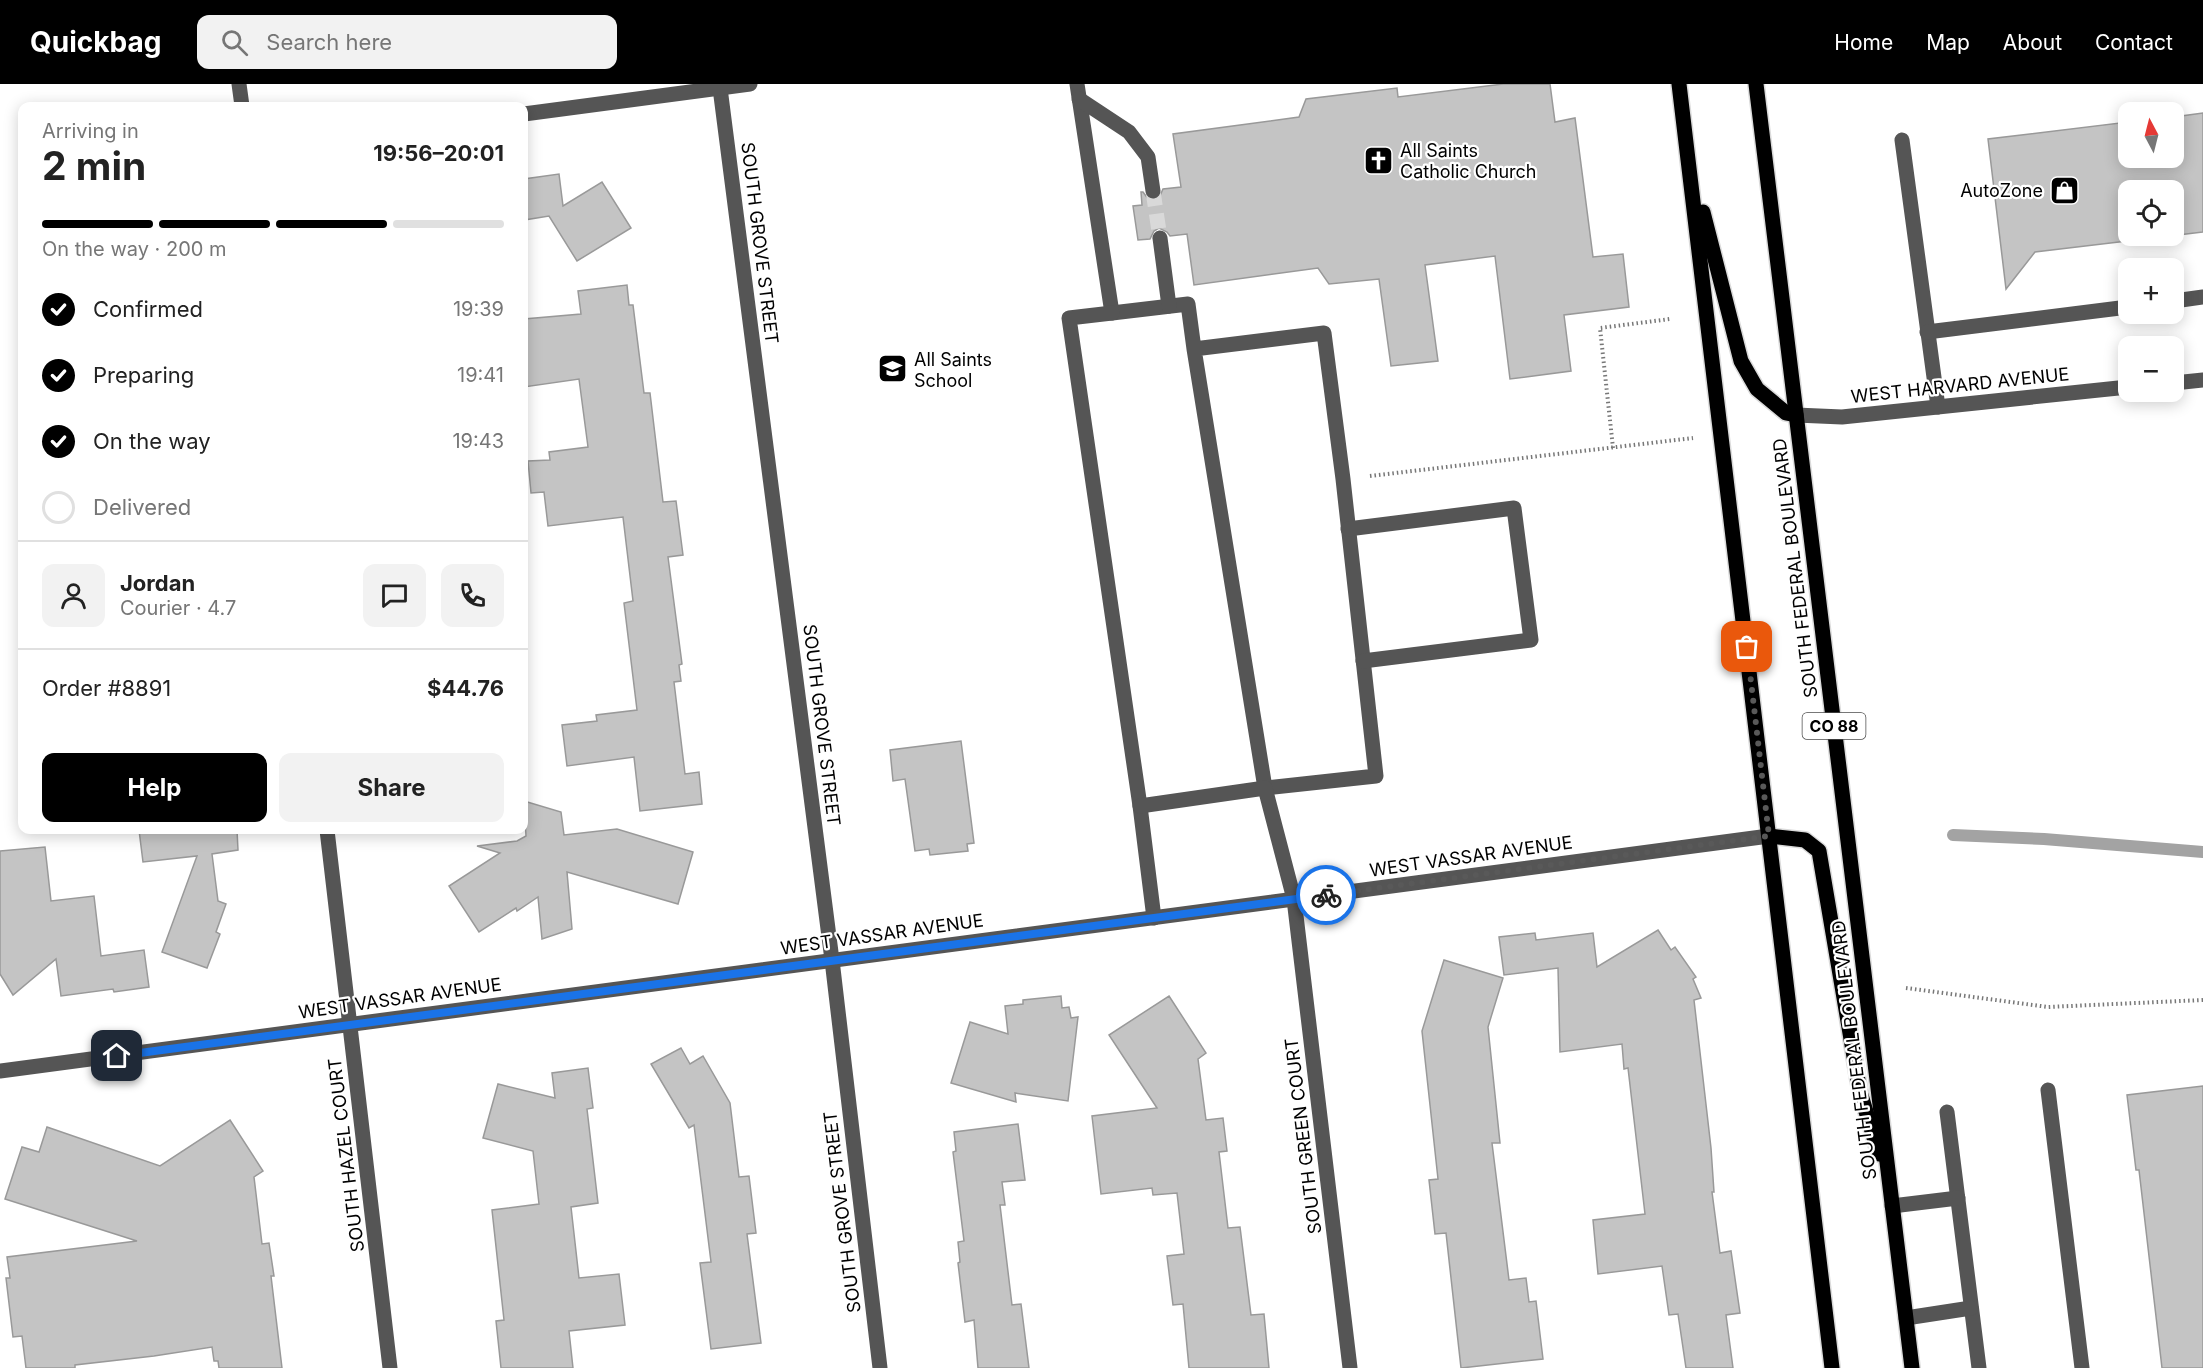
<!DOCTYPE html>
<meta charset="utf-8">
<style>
:root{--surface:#fff;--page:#f2f2f2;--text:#222;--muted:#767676;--line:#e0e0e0;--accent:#000}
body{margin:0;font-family:Inter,sans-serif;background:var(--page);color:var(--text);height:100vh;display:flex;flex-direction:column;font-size:22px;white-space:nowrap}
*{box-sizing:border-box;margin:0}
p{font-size:20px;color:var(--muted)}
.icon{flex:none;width:33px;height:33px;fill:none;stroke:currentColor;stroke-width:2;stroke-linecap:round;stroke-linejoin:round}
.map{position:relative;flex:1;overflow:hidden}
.sheet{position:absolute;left:18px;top:18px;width:510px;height:732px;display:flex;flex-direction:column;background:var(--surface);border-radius:12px;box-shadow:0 3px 15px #0003}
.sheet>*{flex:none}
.needle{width:39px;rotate:353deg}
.controls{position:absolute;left:2118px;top:18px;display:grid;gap:12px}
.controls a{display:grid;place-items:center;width:66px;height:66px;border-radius:12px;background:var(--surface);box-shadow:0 3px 15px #0003;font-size:30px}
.pin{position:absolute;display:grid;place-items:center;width:51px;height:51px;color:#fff;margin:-26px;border-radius:12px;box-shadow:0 3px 9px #0006}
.courier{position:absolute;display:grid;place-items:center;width:60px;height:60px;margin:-30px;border:4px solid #1a73e8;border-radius:50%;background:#fff;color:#222;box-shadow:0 2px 8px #0007}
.headline em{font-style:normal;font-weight:700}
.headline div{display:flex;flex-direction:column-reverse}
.headline{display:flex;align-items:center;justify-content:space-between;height:102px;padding:0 24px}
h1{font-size:39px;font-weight:700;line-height:45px}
.bar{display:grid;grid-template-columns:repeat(4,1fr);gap:9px 6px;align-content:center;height:72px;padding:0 24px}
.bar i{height:8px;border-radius:4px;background:var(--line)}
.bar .active{background:var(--accent)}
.bar p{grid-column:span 4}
.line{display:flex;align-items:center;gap:15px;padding:0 24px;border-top:2px solid var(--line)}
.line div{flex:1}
.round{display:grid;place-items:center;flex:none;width:63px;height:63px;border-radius:12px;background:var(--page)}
ol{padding:0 24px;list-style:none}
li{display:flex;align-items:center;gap:18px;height:66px}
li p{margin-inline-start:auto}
li .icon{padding:6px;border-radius:50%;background:var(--accent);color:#fff;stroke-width:4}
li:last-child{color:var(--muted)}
li i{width:33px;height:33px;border:3px solid var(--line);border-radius:50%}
.button{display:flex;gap:12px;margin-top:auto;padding:12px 24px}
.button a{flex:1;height:69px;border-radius:12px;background:var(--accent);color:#fff;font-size:24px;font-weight:700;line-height:69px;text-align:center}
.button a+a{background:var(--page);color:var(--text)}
header{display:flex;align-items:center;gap:36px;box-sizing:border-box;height:84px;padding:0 30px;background:var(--accent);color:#fff}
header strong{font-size:28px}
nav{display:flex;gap:33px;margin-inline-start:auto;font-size:21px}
.search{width:420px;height:54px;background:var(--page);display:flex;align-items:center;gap:15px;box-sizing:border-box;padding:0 21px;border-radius:12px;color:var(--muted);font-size:22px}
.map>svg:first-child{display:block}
</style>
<header>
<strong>Quickbag</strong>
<div class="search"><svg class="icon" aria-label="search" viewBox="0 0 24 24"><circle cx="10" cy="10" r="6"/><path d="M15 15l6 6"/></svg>Search here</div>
<nav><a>Home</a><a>Map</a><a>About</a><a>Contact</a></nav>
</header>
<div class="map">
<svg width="2203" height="1284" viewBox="0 0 2203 1284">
<rect width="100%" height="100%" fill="#fff"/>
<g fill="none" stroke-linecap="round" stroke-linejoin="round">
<polyline stroke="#a3a3a3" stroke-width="12" points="1953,751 2044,755 2203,768"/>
</g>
<g fill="#c4c4c4" stroke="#999" stroke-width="1.5" fill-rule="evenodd">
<polygon points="1503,0 1550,0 1555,38 1575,34 1593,173 1623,170 1629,223 1564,231 1571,287 1510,295 1495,172 1425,181 1438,277 1391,282 1379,195 1329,200 1318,184 1194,201 1187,150 1170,152 1167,148 1159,144 1154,147 1150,155 1138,156 1133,122 1142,121 1141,108 1143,108 1149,116 1154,117 1159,114 1163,105 1181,103 1173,50 1299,33 1306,15 1397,4 1398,13"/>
<path d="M2203,29V148L2035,168L2006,205L1988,55L2128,38V74H2174V33ZM2128,106H2174V152H2128Z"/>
<polygon points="559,90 563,122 602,98 631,144 577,177 549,132 524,136 524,95"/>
<polygon points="627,201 629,221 633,221 644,309 650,309 663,418 676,417 683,471 668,473 682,580 679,581 681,597 674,598 685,690 699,688 702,720 640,727 634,673 567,682 562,641 597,637 596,631 637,626 624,519 633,517 623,433 548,442 544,408 531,409 528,377 550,376 549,368 588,363 579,295 524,303 524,235 581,230 578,207"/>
<polygon points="961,657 974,759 967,760 968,767 930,771 929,765 915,767 905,695 893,697 890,666"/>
<polygon points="524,717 561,728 564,751 617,745 693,768 678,820 567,788 572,845 542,855 538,813 517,827 516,824 479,848 449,802 500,769 477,762 517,757 526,752"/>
<polygon points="139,746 237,746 238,766 212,770 218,817 226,820 216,848 220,850 207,884 162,868 197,772 143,778"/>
<polygon points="45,763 51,817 94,812 101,872 144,866 149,903 114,908 113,905 61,912 56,875 13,911 0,890 0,767"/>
<polygon points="1658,846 1671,866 1675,863 1696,893 1693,895 1701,914 1694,916 1711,1064 1714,1108 1712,1108 1720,1169 1731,1167 1740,1229 1726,1231 1733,1284 1686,1284 1678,1230 1669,1231 1662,1182 1598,1190 1593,1136 1645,1130 1628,984 1624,985 1622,960 1560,968 1558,884 1504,891 1499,853 1535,849 1536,856 1593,849 1597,883"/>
<polygon points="1444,876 1503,894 1488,943 1500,1059 1492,1059 1509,1196 1526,1194 1529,1218 1536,1217 1543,1275 1461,1284 1446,1149 1435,1150 1429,1096 1438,1095 1422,947"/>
<polygon points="1061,912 1062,924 1069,923 1071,934 1078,933 1068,1017 1015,1009 1016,1018 951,999 970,938 1008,950 1005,922 1023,920 1023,916"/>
<polygon points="1169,912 1206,969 1198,975 1206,1036 1223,1034 1227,1067 1219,1068 1228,1144 1240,1143 1251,1231 1264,1230 1269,1284 1189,1284 1183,1220 1173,1221 1167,1172 1184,1170 1177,1109 1153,1111 1152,1104 1101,1110 1092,1032 1157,1024 1109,951"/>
<polygon points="681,964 690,980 703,972 730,1019 739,1093 749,1092 756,1149 747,1150 761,1259 711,1265 700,1179 711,1178 694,1041 689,1044 651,980"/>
<polygon points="588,984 593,1024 587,1025 598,1119 571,1123 579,1194 619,1190 625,1241 569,1247 573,1284 501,1284 496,1237 504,1236 492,1126 539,1120 533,1067 483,1054 498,1000 555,1014 552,989"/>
<polygon points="2203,1002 2203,1284 2162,1284 2139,1086 2136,1086 2127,1011"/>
<polygon points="230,1036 263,1087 254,1093 262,1160 269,1159 274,1192 271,1192 282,1284 219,1284 218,1277 214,1277 212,1263 154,1272 75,1281 75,1284 26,1284 22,1252 13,1253 6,1194 10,1194 7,1173 137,1157 5,1115 22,1063 39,1068 47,1043 160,1082"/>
<polygon points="1018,1040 1025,1096 1002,1098 1005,1121 1000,1121 1012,1221 1021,1220 1029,1284 978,1284 974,1236 965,1238 958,1179 960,1178 958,1158 964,1157 953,1068 956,1067 954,1048"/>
</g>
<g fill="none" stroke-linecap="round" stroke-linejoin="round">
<polyline stroke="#d9d9d9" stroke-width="15" stroke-dasharray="15 8" stroke-linecap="butt" points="1153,107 1160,154"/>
<defs>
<g id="major">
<polyline points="1679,0 1832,1284"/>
<polyline points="1756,0 1912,1284"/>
<polyline points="1703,128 1741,277 1757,305 1786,329 1796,331"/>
<polyline points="1769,752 1805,756 1819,767 1860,1008 1879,1070"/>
</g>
</defs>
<use href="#major" stroke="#dbdbdb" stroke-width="18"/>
<g stroke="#777" stroke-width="4" stroke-dasharray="1.5 3" stroke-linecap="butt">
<polyline points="1613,364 1600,244 1670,235"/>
<polyline points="1370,392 1693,354"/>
<polyline points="1906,904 2048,923 2203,916"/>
</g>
<g stroke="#555" stroke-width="15">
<polyline points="239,0 242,22"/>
<polyline points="1077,0 1112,229 1188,220 1194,265 1324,249 1343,395 1376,692 1265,704 1194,265"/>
<polyline points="720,4 832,876 880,1284"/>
<polyline points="1079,15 1129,48 1148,73 1153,107"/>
<polyline points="524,30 750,0"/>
<polyline points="1902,56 1938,323"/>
<polyline points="1160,154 1169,222"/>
<polyline points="2174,217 2203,213"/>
<polyline points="1112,229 1069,234 1140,722 1154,834"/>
<polyline points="1927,248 2128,223"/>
<polyline points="2174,299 2203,296"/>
<polyline points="1796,331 1842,333 2128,303"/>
<polyline points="1348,445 1514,424 1531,556 1363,577"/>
<polyline points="1140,722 1265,704 1294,815 1350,1284"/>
<polyline points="327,746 390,1284"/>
<polyline points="0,987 1769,752"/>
<polyline points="2048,1006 2082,1284"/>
<polyline points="1947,1028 1979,1284"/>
<polyline points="1892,1122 1958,1114"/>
<polyline points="1906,1234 1971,1224"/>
</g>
<use href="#major" stroke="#000" stroke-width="15"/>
</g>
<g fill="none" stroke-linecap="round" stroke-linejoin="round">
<polyline stroke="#595959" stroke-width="6" stroke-dasharray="0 10.8" points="1326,811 1769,752 1747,563"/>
<polyline stroke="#1a73e8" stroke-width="8" points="117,972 1326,811"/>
</g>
<defs>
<symbol id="church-square" viewBox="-11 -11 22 22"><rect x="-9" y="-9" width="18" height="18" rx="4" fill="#000" stroke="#fff"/><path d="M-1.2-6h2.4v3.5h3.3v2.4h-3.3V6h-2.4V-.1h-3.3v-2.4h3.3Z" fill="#fff"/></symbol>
<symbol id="shop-square" viewBox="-11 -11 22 22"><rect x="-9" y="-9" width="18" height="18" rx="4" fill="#000" stroke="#fff"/><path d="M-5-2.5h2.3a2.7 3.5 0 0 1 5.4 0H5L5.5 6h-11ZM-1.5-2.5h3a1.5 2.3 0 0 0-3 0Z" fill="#fff"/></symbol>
<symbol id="school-square" viewBox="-11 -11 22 22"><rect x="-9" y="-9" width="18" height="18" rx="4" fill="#000" stroke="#fff"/><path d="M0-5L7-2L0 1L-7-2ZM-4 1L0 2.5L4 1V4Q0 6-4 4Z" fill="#fff"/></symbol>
</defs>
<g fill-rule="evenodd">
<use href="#church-square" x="1362" y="60" width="33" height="33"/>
<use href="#shop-square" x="2048" y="90" width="33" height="33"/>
<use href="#school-square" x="876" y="268" width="33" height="33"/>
</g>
<g text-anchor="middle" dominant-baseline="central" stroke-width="4.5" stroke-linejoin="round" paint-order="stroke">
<rect fill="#fff" stroke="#4c4c4c" stroke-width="1.5" x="1802.5" y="629" width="63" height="26" rx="4.5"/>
<g font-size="16" font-weight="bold" fill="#000">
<text x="1834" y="642">CO 88</text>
</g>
<g font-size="18" fill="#000" stroke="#fff" text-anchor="start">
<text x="1400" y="66">All Saints<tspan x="1400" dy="21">Catholic Church</tspan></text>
<text x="2043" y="106" text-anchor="end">AutoZone</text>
<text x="914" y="275">All Saints<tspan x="914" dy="21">School</tspan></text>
</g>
<g font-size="18" fill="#000" stroke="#fff">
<text transform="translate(760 159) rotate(83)">SOUTH GROVE STREET</text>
<text transform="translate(1960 301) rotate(-6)">WEST HARVARD AVENUE</text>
<text transform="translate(1795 484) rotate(-97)">SOUTH FEDERAL BOULEVARD</text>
<text transform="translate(822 641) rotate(83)">SOUTH GROVE STREET</text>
<text transform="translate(1471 772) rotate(-8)">WEST VASSAR AVENUE</text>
<text transform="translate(882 850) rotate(-8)">WEST VASSAR AVENUE</text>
<text transform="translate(400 914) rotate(-8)">WEST VASSAR AVENUE</text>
<text transform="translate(1854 966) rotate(-97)">SOUTH FEDERAL BOULEVARD</text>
<text transform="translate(1303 1052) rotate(-97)">SOUTH GREEN COURT</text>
<text transform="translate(346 1071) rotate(-97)">SOUTH HAZEL COURT</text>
<text transform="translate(842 1128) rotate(-97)">SOUTH GROVE STREET</text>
</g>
</g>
</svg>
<div class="controls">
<a><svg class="needle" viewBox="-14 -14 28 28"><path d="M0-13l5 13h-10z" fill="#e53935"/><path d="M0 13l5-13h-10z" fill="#767676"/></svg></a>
<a><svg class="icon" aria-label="locate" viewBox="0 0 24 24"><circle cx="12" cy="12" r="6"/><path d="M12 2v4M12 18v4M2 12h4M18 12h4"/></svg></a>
<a>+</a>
<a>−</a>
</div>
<div class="pin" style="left:1747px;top:563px;background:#ea580c"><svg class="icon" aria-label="bag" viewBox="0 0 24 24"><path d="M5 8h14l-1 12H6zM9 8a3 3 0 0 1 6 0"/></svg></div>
<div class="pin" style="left:117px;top:972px;background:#1f2937"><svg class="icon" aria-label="home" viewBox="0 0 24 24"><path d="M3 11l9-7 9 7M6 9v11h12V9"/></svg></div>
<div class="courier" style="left:1326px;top:811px"><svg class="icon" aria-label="bike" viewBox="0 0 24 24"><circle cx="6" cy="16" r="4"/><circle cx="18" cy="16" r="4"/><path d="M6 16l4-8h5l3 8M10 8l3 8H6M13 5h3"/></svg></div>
<section class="sheet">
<div class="headline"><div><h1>2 min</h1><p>Arriving in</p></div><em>19:56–20:01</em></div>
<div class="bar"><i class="active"></i><i class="active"></i><i class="active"></i><i></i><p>On the way · 200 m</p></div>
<ol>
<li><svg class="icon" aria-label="check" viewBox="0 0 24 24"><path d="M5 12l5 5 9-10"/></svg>Confirmed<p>19:39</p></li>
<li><svg class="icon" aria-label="check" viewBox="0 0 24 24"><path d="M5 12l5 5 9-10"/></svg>Preparing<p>19:41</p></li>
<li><svg class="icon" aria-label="check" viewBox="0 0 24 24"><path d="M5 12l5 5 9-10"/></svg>On the way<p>19:43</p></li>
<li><i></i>Delivered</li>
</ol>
<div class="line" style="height:108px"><a class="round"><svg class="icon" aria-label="person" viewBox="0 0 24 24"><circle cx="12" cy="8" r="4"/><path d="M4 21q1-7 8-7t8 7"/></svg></a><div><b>Jordan</b><p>Courier · 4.7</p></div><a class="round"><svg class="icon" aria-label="chat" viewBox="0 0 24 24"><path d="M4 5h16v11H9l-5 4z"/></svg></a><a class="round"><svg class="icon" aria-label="phone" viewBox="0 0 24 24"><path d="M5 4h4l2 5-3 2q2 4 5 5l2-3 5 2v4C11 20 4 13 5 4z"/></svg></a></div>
<div class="line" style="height:78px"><div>Order #8891</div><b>$44.76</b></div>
<div class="button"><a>Help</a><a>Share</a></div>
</section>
</div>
